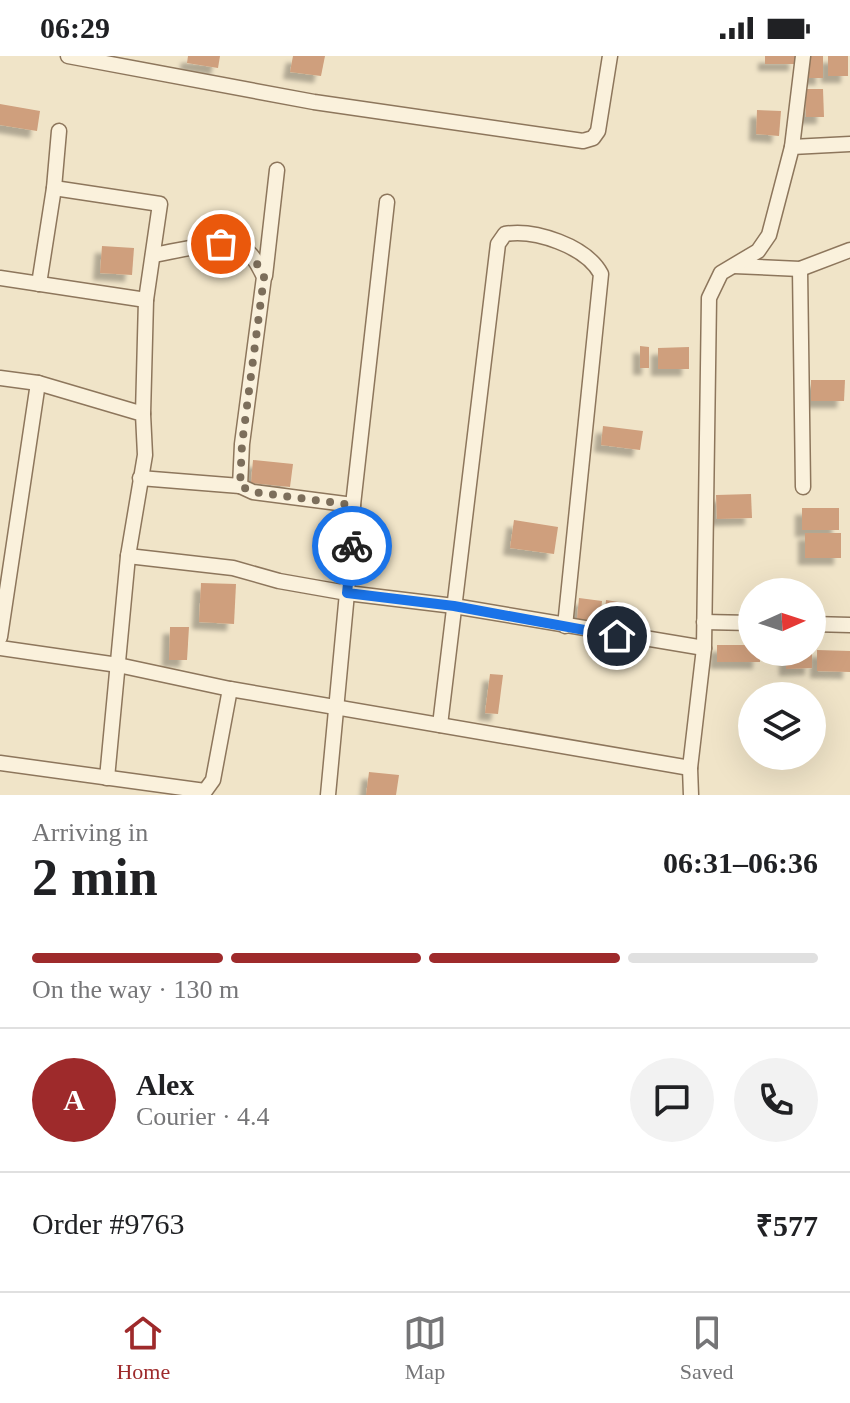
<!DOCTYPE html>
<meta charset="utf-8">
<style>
:root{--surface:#fff;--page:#f2f2f2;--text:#202124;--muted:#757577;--line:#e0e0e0;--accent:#9e2a2b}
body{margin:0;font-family:"Times New Roman",serif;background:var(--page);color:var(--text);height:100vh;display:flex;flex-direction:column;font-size:30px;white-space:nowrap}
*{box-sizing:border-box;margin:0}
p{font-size:26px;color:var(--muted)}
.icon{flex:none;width:44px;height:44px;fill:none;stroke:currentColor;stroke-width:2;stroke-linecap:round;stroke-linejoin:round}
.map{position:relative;height:739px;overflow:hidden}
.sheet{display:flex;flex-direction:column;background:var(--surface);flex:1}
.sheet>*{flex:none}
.needle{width:52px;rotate:87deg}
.tools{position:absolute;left:738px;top:522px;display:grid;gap:16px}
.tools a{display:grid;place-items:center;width:88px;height:88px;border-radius:50%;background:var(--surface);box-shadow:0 8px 32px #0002;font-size:40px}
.pin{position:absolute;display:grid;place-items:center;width:68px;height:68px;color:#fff;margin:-34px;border:4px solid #fff;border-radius:50%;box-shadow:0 2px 8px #0007}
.courier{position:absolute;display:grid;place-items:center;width:80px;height:80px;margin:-40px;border:6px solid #1a73e8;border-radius:50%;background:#fff;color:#222;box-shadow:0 2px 10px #0007}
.summary em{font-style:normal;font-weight:700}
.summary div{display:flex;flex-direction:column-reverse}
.summary{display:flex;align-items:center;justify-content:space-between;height:136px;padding:0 32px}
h1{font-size:52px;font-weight:700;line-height:60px}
.bar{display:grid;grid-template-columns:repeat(4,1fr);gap:12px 8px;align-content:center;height:96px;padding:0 32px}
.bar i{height:10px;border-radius:6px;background:var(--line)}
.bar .selected{background:var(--accent)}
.bar p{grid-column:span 4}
.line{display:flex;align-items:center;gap:20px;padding:0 32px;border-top:2px solid var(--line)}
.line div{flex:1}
.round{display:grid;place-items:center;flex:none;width:84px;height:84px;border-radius:42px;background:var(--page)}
.status{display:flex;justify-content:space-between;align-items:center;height:56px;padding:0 40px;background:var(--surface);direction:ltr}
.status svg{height:22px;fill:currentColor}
.menu{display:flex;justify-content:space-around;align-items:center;height:112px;border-top:2px solid var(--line);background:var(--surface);font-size:22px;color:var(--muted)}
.menu a{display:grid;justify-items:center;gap:4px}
.menu .selected{color:var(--accent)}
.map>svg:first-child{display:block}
</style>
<div class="status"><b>06:29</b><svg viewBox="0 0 49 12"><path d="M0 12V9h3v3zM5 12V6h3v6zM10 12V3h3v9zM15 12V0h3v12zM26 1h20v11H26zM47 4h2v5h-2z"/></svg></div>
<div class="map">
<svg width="850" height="739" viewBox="0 0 850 739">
<defs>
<filter id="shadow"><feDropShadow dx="-7" dy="7" stdDeviation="2" flood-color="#0004"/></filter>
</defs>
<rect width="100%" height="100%" fill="#f0e4c8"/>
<g fill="#cf9f7d" filter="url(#shadow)">
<polygon points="188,0 220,0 218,12 187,7"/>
<polygon points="293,0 325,0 321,20 290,16"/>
<rect x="765" y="0" width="31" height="8"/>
<rect x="809" y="0" width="14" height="22"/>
<rect x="828" y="0" width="20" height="20"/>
<polygon points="805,33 823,33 824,61 806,61"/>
<polygon points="0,48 40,55 37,75 0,69"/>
<polygon points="757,54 781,55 779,80 756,78"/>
<polygon points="102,190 134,192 132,219 100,217"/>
<polygon points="640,290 649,291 649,312 640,312"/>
<polygon points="689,291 689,313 658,313 658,292"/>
<polygon points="811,324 845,324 844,345 811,345"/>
<polygon points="603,370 643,375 640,394 601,389"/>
<polygon points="253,404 293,408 290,431 251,427"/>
<polygon points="751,438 752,462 717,463 716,439"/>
<rect x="802" y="452" width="37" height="22"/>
<polygon points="514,464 558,471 554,498 510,492"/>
<rect x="805" y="477" width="36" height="25"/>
<polygon points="201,527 236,528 234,568 199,566"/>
<polygon points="579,542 602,545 600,566 577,563"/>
<polygon points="606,544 625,547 622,568 604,566"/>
<polygon points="170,571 189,571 187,604 169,604"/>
<polygon points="717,589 752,589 752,596 760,596 760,606 717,606"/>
<polygon points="817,594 850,595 850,616 817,615"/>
<polygon points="786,596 812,596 812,612 786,613"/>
<polygon points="490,618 503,619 498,658 485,657"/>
<polygon points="369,716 399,719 396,739 366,739"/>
</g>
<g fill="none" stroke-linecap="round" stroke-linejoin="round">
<defs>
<g id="minor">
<polyline points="68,0 314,46 583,85 593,82 598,75 610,0"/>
<polyline points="59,75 54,132 160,148 146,244 143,358"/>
<polyline points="792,91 803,0"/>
<polyline points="734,210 800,213 850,194"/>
<polyline points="800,213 803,431"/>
<polyline points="265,220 277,114"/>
<polyline points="0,222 146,244"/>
<polyline points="39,228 54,132"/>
<polyline points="0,322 38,327 143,358 145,399 128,500 107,722"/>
<path d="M140,422L240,430L242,388L264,221C259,210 252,196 241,191C223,182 173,196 153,199"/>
<polyline points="240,430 253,436 353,449 347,537 454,550 704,592"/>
<polyline points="353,449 387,146"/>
<polyline points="128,500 233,512 279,525 347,537 328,739"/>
<polyline points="704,566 752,567"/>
<polyline points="812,568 850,569"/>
<polyline points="0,581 38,327"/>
<polyline points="0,592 118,609 230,633 690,712 704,592 709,242 721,217 758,195 769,179 792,91 850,88"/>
<path d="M440,669L498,188L505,178C535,173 586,190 601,218L565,570"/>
<polyline points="0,707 205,735 213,724 230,633"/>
<polyline points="690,712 691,739"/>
</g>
</defs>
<use href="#minor" stroke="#8d765c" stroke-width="17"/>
<use href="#minor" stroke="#faf1dc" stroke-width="14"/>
</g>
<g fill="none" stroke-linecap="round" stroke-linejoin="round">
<path stroke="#7c6e5b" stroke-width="8" stroke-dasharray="0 14.4" d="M221,188C244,191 254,199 264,221L242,388L240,430L253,436L353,449L352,490"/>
<polyline stroke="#1a73e8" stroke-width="10" points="352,490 347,537 454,550 617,580"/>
</g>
</svg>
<div class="tools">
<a><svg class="needle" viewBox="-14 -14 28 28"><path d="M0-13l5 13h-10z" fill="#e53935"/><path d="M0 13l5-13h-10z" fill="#757577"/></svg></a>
<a><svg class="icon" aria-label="layers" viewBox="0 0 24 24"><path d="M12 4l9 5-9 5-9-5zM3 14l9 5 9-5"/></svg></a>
</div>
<div class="pin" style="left:221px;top:188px;background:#ea580c"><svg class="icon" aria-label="bag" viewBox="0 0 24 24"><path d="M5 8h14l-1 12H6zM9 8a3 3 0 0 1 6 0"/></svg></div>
<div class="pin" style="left:617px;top:580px;background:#1f2937"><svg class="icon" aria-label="home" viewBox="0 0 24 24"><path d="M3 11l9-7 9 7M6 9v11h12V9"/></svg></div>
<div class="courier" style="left:352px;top:490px"><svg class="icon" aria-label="bike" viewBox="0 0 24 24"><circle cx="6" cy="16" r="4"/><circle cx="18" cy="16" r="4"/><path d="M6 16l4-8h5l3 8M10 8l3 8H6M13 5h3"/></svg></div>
</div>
<section class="sheet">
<div class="summary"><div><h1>2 min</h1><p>Arriving in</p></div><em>06:31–06:36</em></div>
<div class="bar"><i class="selected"></i><i class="selected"></i><i class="selected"></i><i></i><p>On the way · 130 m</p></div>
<div class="line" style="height:144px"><b class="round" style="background:var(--accent);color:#fff">A</b><div><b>Alex</b><p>Courier · 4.4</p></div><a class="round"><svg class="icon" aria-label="chat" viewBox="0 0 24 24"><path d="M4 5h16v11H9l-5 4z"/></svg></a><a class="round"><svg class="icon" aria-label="phone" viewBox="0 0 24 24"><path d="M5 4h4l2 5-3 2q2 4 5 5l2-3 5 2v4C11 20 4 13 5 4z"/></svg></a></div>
<div class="line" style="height:104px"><div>Order #9763</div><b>₹577</b></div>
</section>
<nav class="menu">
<a class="selected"><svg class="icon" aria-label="home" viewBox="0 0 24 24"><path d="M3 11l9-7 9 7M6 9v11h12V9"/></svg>Home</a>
<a><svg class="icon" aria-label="map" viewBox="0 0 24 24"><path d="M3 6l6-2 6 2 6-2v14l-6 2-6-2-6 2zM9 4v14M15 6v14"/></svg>Map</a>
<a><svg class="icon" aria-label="saved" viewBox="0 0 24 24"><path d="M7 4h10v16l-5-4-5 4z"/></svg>Saved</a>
</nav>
